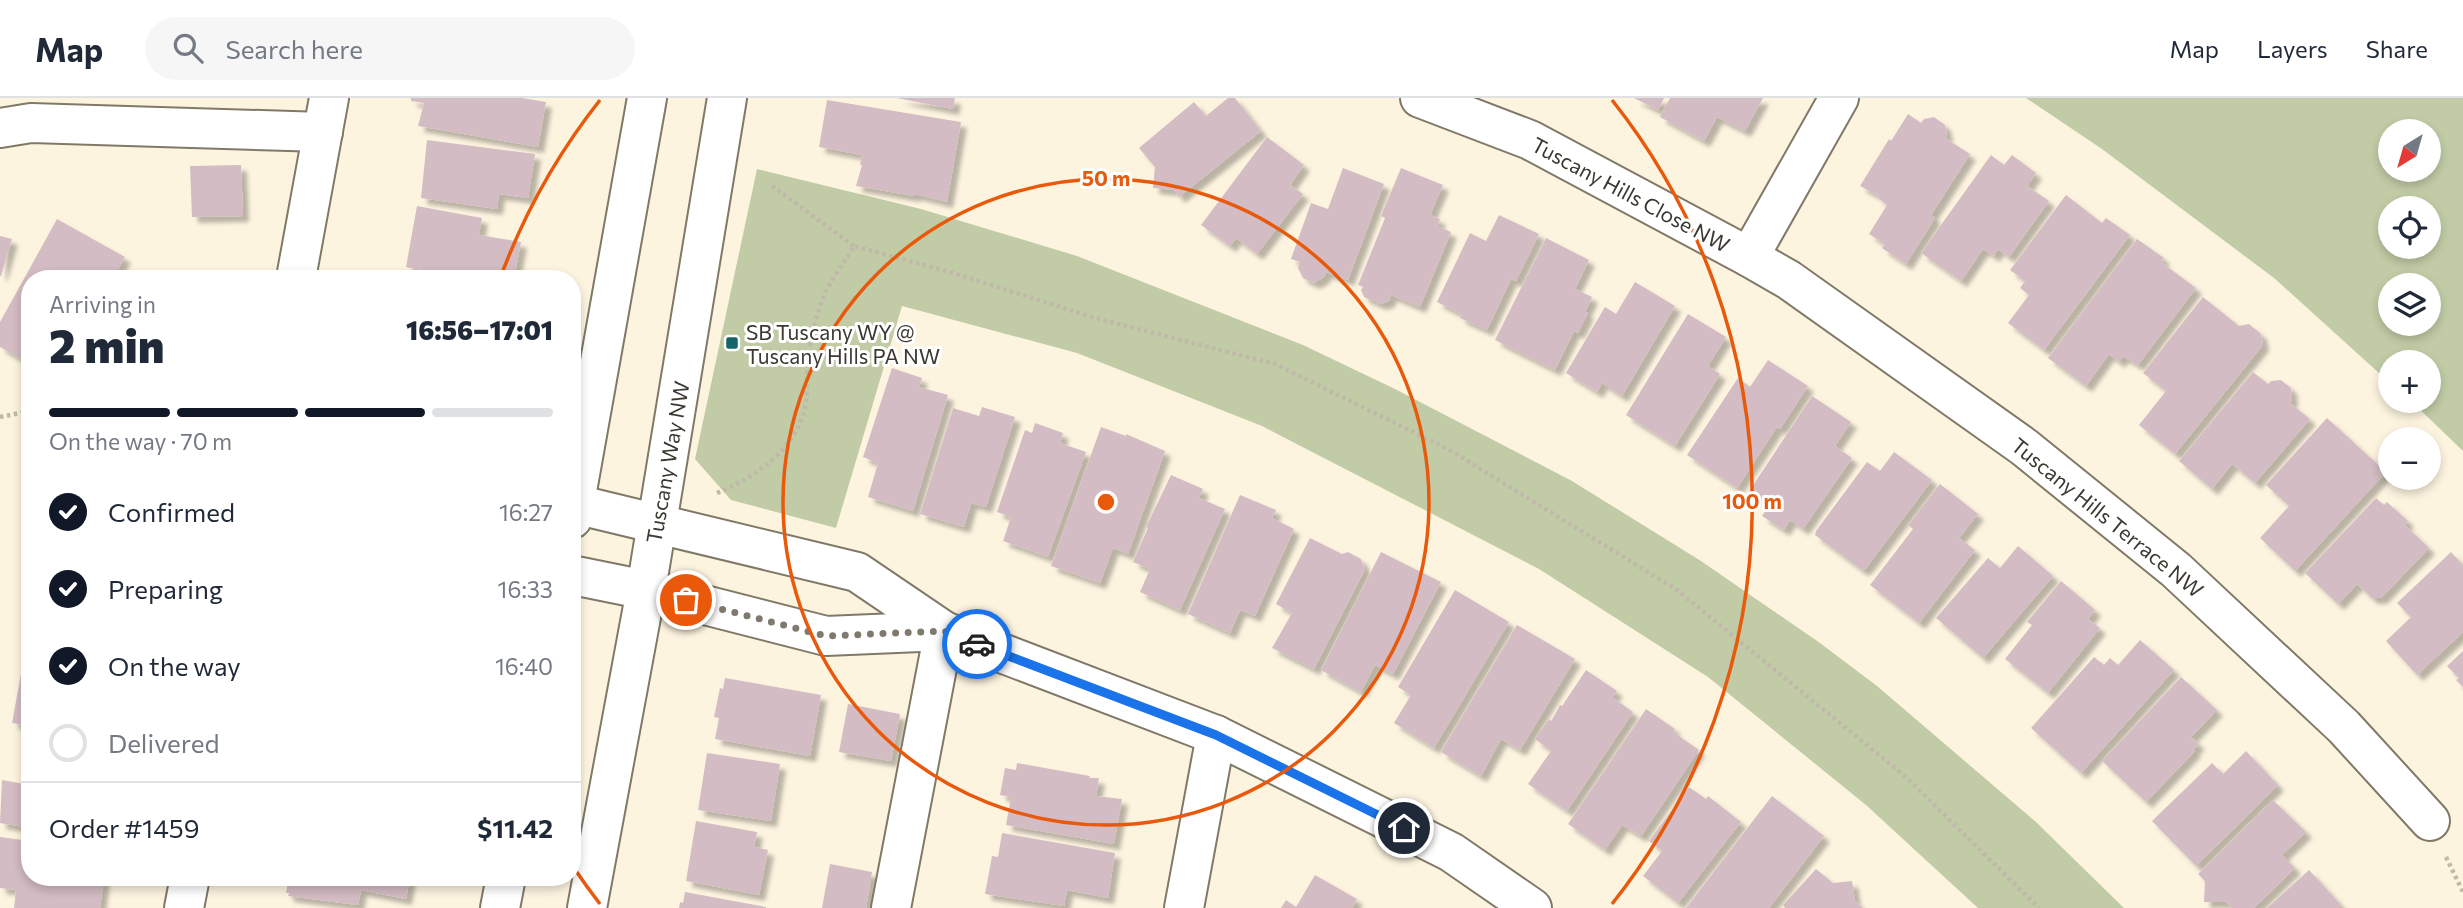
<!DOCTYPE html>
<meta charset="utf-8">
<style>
:root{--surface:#fff;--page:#f6f6f7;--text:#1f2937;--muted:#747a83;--line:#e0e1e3;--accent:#111827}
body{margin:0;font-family:Commissioner,sans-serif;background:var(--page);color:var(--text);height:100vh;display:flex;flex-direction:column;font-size:26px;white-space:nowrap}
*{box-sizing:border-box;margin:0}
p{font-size:23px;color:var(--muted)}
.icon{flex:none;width:38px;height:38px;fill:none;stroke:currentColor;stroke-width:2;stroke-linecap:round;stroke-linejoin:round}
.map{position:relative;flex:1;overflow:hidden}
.side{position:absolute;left:21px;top:172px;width:560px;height:616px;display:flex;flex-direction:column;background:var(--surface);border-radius:28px;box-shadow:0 4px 10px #0003}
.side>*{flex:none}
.needle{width:46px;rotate:217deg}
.controls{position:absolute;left:2378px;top:21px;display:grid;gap:14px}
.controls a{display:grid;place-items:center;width:63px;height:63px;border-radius:50%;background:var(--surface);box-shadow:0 4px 10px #0003;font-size:35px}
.pin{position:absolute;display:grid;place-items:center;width:60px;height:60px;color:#fff;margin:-30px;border:4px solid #fff;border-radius:50%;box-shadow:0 2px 7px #0007}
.courier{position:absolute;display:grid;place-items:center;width:70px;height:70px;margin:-35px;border:5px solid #1a73e8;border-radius:50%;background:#fff;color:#222;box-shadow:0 2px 9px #0007}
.summary em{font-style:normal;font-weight:800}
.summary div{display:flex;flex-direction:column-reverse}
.summary{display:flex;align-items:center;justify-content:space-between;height:119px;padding:0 28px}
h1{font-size:46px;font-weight:800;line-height:52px}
.bar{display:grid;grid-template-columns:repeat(4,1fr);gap:10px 7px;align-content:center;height:84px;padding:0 28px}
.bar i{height:9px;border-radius:5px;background:var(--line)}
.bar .active{background:var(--accent)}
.bar p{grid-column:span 4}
.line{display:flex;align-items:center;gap:18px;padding:0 28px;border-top:2px solid var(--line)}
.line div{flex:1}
ol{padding:0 28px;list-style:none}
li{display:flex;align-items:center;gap:21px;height:77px}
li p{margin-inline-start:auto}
li .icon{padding:7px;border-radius:50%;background:var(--accent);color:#fff;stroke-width:4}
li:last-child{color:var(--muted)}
li i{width:38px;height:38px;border:4px solid var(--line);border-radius:50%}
header{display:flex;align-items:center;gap:42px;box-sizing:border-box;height:98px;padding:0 35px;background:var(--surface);border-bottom:2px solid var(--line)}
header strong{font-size:33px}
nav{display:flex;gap:38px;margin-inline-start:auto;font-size:24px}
.search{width:490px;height:63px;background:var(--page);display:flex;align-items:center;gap:18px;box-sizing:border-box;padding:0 24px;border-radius:38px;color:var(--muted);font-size:26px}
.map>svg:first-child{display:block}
</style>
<header>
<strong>Map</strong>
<div class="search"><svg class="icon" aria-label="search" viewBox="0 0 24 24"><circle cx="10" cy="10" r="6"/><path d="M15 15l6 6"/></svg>Search here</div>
<nav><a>Map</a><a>Layers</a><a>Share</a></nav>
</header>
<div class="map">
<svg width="2463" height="810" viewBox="0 0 2463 810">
<defs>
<filter id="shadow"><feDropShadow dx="6" dy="6" stdDeviation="2" flood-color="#0004"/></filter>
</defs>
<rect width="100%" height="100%" fill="#fdf4e0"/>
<g fill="#c1cca6" fill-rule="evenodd">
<path d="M2026,0H2463V353L2411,303H2429V264H2390V285L2274,180L2102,51ZM2390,33H2429V72H2390ZM2390,110H2429V149H2390ZM2390,187H2429V226H2390Z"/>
<polygon points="757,71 921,111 1077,158 1303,247 1395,291 1572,383 1701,463 1820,545 1877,588 2036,724 2124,810 1978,810 1866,707 1708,579 1539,471 1262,328 1077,255 902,208 836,430 731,402 695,361"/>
</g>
<g fill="#d3bcc3" filter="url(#shadow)">
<polygon points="411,0 522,0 546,4 538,49 418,28 424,5 411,3"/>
<polygon points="897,0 955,0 953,11"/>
<polygon points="1228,0 1235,0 1261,33 1179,99 1174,92 1153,90 1155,69 1139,50 1194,4 1206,18"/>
<polygon points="1634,0 1664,0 1658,12"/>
<polygon points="1670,0 1763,0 1745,33 1717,19 1704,43 1660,19"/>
<polygon points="827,2 961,24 947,104 915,96 914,98 856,88 862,67 860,67 862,57 819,49"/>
<polygon points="1908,16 1921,25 1924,21 1934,19 1945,27 1947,38 1945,40 1970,56 1931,117 1935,120 1906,166 1882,150 1885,146 1869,136 1887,107 1878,100 1879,98 1860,88 1889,41 1891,43"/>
<polygon points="1267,39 1304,67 1290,87 1303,96 1257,156 1236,140 1230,148 1201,127"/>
<polygon points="427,42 535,56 528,100 499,96 497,111 421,100"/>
<polygon points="1991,57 2004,67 2012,57 2036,75 2027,88 2049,103 2009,159 1998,151 1994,158 1983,151 1961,183 1921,155"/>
<polygon points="241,67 243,118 192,119 190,68"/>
<polygon points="1343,70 1384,86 1348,182 1326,174 1324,179 1314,185 1303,180 1298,170 1300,164 1291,161 1311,105 1328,111"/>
<polygon points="1401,70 1443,87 1430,117 1440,121 1437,128 1451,134 1420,209 1391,197 1389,203 1381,206 1364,199 1361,192 1363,189 1358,187 1385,120 1381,118"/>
<polygon points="2066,97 2102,125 2106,120 2130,137 2044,252 2008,225 2029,197 2020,190 2025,183 2010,172"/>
<polygon points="417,108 482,120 479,137 521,144 514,180 467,180 406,169"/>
<polygon points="1499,117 1539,136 1516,183 1511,181 1487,232 1460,220 1461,216 1437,204 1470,135 1486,143"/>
<polygon points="57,121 125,159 113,180 30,180 30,266 0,249 0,224"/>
<polygon points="0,138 12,141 1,178 0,178"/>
<polygon points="1546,140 1589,162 1575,191 1592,199 1585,214 1588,215 1578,235 1574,233 1555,272 1495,242"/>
<polygon points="2137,141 2164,160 2161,164 2196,190 2138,267 2123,258 2119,264 2109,256 2086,288 2048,260"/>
<polygon points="1635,184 1675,208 1622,298 1602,285 1597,294 1566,275 1605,209 1616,216"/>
<polygon points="2203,199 2239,228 2249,226 2261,236 2263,247 2175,356 2139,327 2166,293 2143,275"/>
<polygon points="1688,216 1726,239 1708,268 1720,276 1675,348 1626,317"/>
<polygon points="1768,262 1808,288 1780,331 1777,329 1737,390 1687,357 1738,280 1750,289"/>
<polygon points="892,270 922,280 919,289 948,297 913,413 868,399 878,365 863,359"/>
<polygon points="2253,274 2268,286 2271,283 2281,282 2291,290 2292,301 2290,305 2310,321 2255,385 2232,366 2212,391 2179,363"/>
<polygon points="1812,298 1851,324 1835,348 1852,360 1803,431 1790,422 1784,432 1762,418 1768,409 1748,395"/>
<polygon points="982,309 1015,319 986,409 971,405 964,429 920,416 953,310 979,318"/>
<polygon points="2327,320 2386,374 2295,473 2260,440 2289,408 2266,387"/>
<polygon points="1035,325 1063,335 1060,345 1086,354 1048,459 1003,443 1011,419 997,414 1025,332 1032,335"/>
<polygon points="1101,329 1126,338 1126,336 1165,353 1128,456 1113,450 1100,485 1051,468"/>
<polygon points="1894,354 1932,382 1866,470 1862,472 1815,437 1816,433 1867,364 1880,373"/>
<polygon points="1171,377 1203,391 1199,400 1225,411 1180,512 1140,494 1150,471 1133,464 1148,430 1146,429"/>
<polygon points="1940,386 1978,416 1959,440 1975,452 1919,525 1870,487 1913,431 1908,427"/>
<polygon points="1240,397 1276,412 1272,420 1294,431 1255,518 1240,512 1230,535 1188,516"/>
<polygon points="2376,400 2384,407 2387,404 2408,423 2405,427 2429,450 2381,500 2372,500 2357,486 2338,506 2305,475"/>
<polygon points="1310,440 1342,456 1348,454 1361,461 1365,471 1314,571 1272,550 1292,515 1276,506"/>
<polygon points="2018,448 2053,478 1983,560 1936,520 1988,460 2000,470"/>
<polygon points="1381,454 1441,484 1393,576 1375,567 1361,594 1321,572"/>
<polygon points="2451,454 2463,467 2463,534 2417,577 2386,543 2411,519 2397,505"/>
<polygon points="2061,483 2095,512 2088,521 2100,530 2048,595 2005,561 2032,527 2027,524"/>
<polygon points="1455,492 1509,524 1434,650 1394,625 1411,597 1398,589"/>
<polygon points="1517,527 1575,561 1520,652 1501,641 1481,678 1441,654"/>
<polygon points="2140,542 2174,572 2081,675 2031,630 2094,559 2104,567 2110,560 2118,567"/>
<polygon points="2463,553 2463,589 2456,582 2459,580 2447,568"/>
<polygon points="1586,572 1617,593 1612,599 1633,614 1567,713 1528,686 1551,653 1535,641 1549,621 1551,623 1553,620 1560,607 1562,608"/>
<polygon points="21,576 30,578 30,628 12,625"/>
<polygon points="2181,579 2217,612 2191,639 2199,646 2193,651 2195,653 2146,704 2102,663"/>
<polygon points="725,580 821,597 810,658 715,641 719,620 714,619 720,590 723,591"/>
<polygon points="848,606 900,616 891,663 839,654"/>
<polygon points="1646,611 1675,631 1673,634 1699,652 1641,738 1622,727 1605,752 1568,726"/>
<polygon points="2246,653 2278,687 2196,768 2152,723 2212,665 2223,676"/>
<polygon points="707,655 780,666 771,723 698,712"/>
<polygon points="1017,665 1090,678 1089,680 1099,680 1096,698 1122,701 1114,746 1006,727 1011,699 1000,697 1005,670 1016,672"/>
<polygon points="2,682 30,687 30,730 0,725"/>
<polygon points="1689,689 1706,701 1708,698 1741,724 1678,805 1643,778 1662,753 1649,743"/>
<polygon points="1772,698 1824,738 1769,810 1686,810"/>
<polygon points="2273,702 2306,734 2282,757 2295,770 2254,810 2232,810 2226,804 2204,804 2205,783 2198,776"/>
<polygon points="696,723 757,734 754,749 768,752 759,797 686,783"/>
<polygon points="1002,735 1115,755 1108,800 1067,792 1064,808 985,796 992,758 998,759"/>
<polygon points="0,739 30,743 30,779 104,779 100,810 14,810 16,792 0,790"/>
<polygon points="830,766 872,774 866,810 822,810"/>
<polygon points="1816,771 1833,785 1852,783 1855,803 1863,810 1785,810 1783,807"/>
<polygon points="2309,772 2341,807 2338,810 2267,810"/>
<polygon points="1315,777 1357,801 1352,810 1281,810 1286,802 1296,809"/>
<polygon points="289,779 410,779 406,801 361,792 358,807 288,798 289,795 286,795"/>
<polygon points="685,794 766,809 766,810 679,810 680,804 683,805"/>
</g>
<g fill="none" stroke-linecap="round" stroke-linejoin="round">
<defs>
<g id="minor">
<polyline points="1420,0 1530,42 1749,159 1839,0"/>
<polyline points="0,30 31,25 323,34"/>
<polyline points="1749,159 1789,182 2024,349 2176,472 2344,629 2430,723"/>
<polyline points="296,180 329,0"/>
<polyline points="575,406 857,474 944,533 1216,637 1451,754 1532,810"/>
<polyline points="572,421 647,0"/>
<polyline points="572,477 646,492 826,538 944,533"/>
<polyline points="184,810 190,779"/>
<polyline points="500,810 506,779"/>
<polyline points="587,810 646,492 727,0"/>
<polyline points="891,810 944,533"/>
<polyline points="1184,810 1216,637"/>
</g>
</defs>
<use href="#minor" stroke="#807967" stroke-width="42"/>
<g stroke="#c0b9a9" stroke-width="4.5" stroke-dasharray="3.5 3.5" stroke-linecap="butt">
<polyline points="772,88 854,148"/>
<polyline points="0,319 30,313"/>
<path d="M717,395C756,379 800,349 806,304C808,288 806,271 809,255C812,235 817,212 826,193C834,178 845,163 854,148L950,174L1095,220L1275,266L1448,351L1677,492L1906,679L2039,810"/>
<polyline points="2446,759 2463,794"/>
</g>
<use href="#minor" stroke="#fff" stroke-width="38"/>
</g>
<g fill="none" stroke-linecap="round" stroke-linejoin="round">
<polyline stroke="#807a6e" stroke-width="7" stroke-dasharray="0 12.6" points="686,502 826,538 944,533 977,546"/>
<polyline stroke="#1a73e8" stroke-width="9" points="977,546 1216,637 1404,730"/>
</g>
<g fill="none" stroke="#e8590c" stroke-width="3.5">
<circle cx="1106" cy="404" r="323"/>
<path d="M600 806A646 646 0 0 1 574 770M501 178A646 646 0 0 1 600 2M1612 2A646 646 0 0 1 1612 806"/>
</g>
<rect fill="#156469" stroke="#fff" stroke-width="2.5" x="725" y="238" width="14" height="14" rx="3.5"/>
<g text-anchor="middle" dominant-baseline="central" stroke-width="6" stroke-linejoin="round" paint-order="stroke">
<g font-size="21" fill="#3c3931" stroke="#fff">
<text transform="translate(1631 96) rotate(28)">Tuscany Hills Close NW</text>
<text transform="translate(667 364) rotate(-80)">Tuscany Way NW</text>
<text transform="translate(2108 419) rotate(39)">Tuscany Hills Terrace NW</text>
</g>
<g font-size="21" fill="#3c3931" stroke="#fff" text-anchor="start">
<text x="746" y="233">SB Tuscany WY @<tspan x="746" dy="24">Tuscany Hills PA NW</tspan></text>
</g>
</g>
<circle cx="1106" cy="404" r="10" fill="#e8590c" stroke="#fff" stroke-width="3.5"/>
<g font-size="21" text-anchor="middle" font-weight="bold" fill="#e8590c" stroke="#fff" stroke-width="6" stroke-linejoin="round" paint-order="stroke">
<text x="1106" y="88">50 m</text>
<text x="1752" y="411">100 m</text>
</g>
</svg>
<div class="controls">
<a><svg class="needle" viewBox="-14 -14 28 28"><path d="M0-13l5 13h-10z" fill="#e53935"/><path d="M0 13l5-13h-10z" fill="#747a83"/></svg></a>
<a><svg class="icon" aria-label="locate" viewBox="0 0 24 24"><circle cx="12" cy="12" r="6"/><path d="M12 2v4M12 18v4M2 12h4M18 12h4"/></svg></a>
<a><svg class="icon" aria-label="layers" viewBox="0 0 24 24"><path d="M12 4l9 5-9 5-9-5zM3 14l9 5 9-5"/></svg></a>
<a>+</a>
<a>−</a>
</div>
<div class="pin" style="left:686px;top:502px;background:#ea580c"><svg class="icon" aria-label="bag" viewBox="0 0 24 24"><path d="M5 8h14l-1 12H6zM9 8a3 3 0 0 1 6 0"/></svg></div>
<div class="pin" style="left:1404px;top:730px;background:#1f2937"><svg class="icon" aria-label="home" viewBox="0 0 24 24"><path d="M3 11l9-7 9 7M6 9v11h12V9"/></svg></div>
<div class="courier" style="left:977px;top:546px"><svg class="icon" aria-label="car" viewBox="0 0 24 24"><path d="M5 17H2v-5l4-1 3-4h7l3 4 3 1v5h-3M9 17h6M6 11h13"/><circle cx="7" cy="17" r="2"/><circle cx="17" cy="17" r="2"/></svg></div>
<section class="side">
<div class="summary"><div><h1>2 min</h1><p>Arriving in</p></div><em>16:56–17:01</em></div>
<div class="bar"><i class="active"></i><i class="active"></i><i class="active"></i><i></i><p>On the way · 70 m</p></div>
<ol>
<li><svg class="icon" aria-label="check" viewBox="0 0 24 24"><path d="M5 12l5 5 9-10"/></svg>Confirmed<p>16:27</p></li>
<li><svg class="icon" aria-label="check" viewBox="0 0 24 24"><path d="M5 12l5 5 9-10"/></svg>Preparing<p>16:33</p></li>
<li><svg class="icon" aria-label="check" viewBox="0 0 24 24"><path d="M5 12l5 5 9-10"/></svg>On the way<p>16:40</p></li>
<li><i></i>Delivered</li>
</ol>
<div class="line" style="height:91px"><div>Order #1459</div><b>$11.42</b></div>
</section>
</div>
